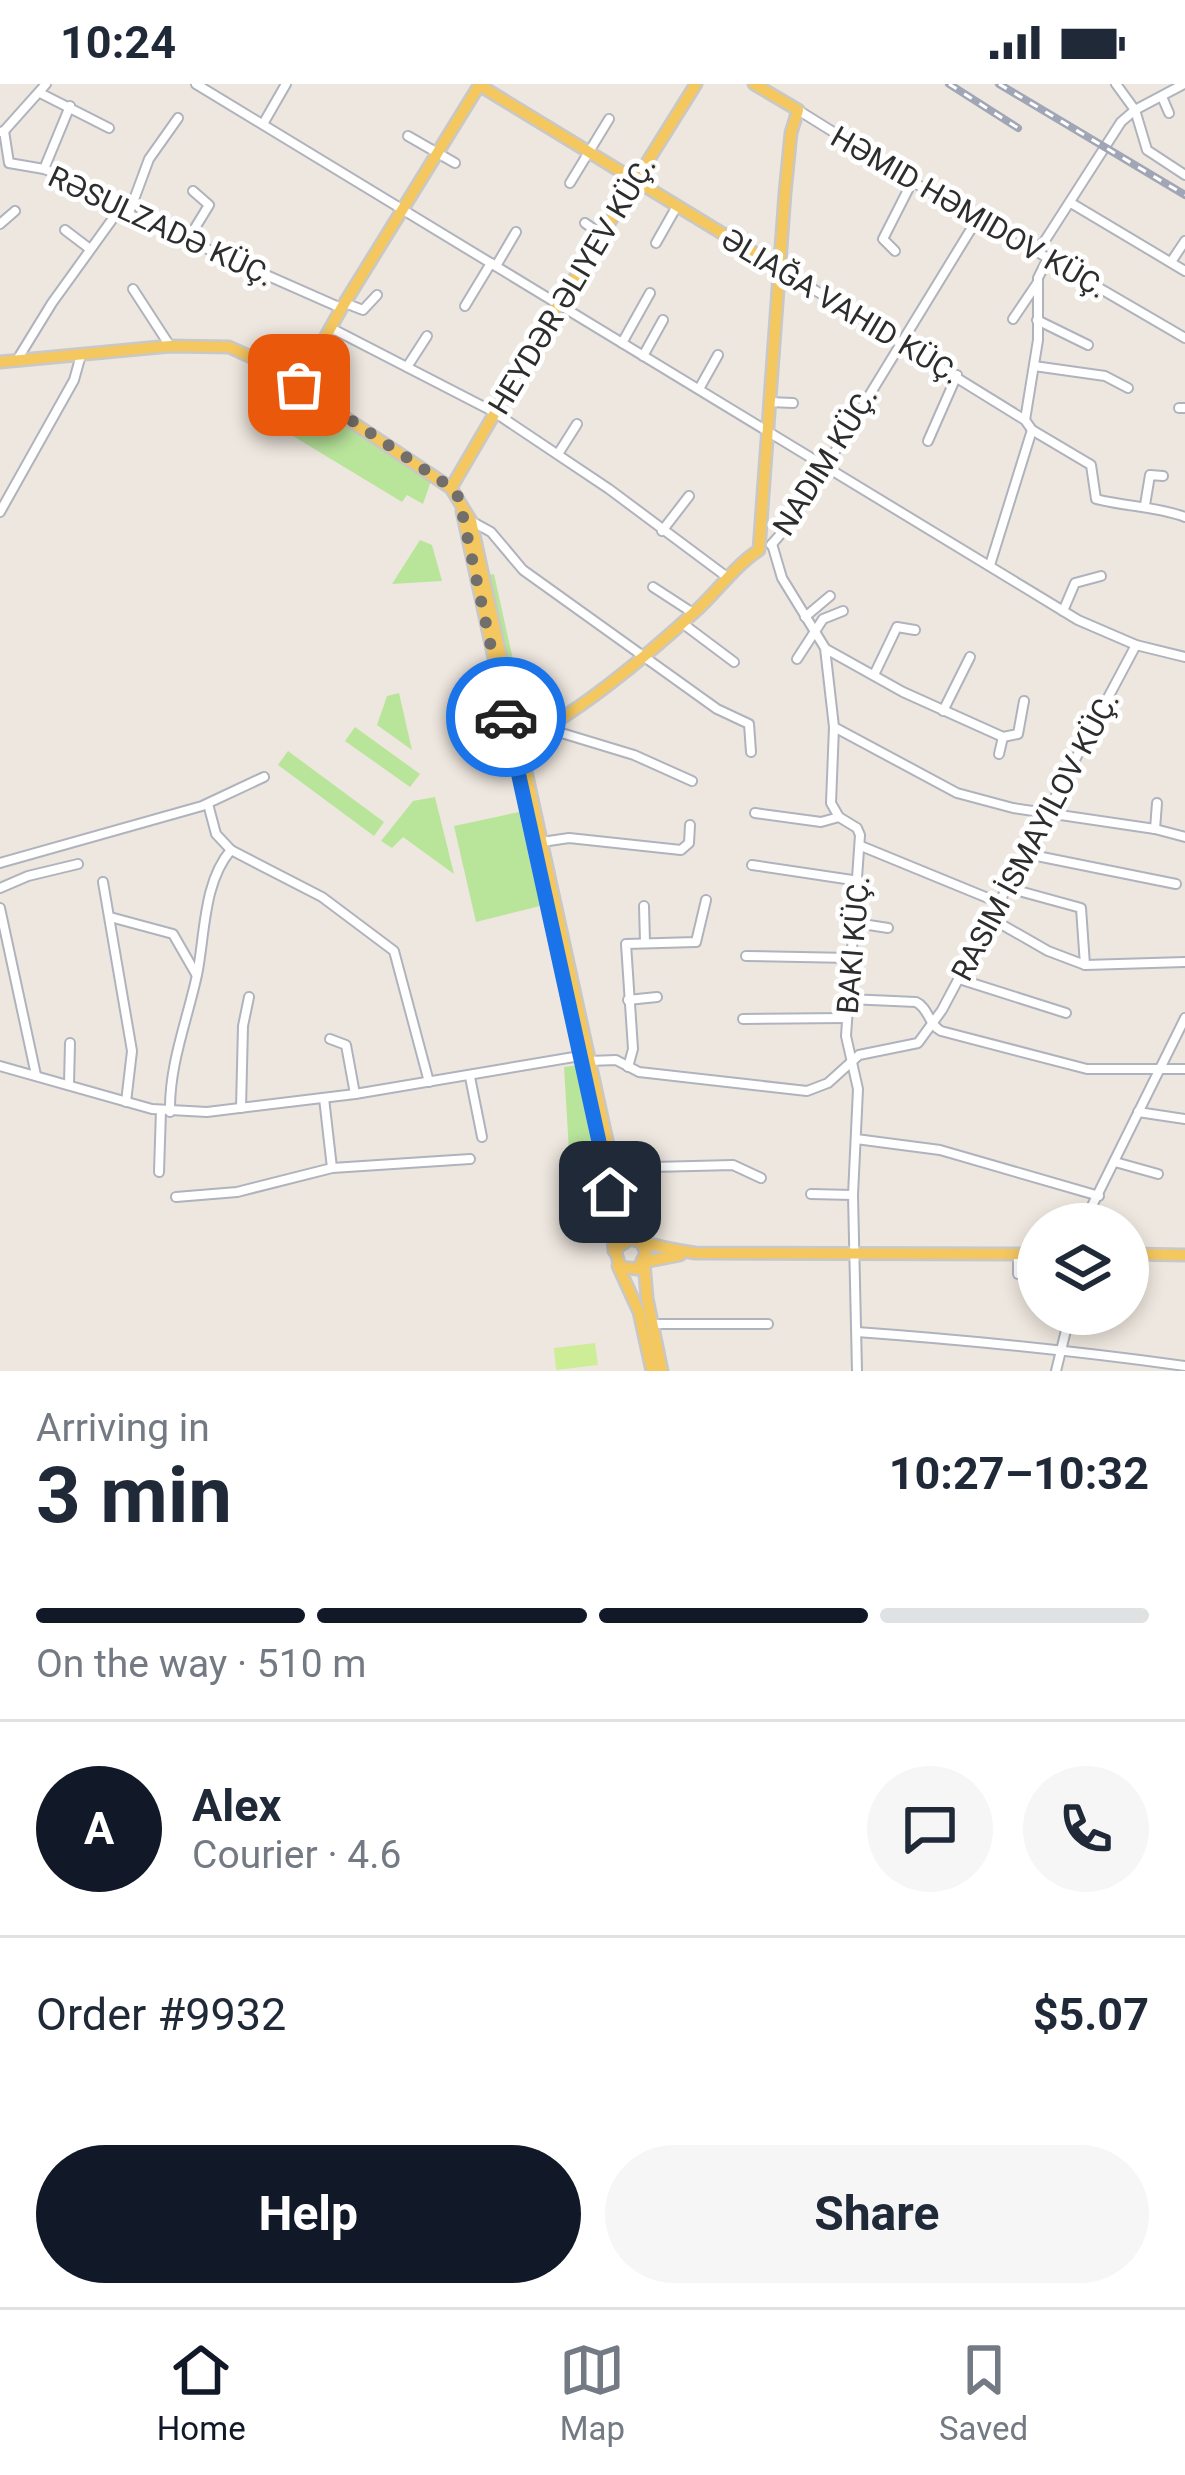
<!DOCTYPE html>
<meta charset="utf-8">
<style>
:root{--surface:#fff;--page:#f6f6f7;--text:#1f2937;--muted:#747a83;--line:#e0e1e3;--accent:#111827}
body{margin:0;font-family:Roboto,sans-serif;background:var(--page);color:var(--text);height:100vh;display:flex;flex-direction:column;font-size:45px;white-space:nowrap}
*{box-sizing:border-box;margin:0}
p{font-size:39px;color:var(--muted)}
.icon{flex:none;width:66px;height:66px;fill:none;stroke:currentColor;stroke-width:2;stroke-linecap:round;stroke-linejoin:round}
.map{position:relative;height:1287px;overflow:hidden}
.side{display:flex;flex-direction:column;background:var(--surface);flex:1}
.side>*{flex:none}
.fabs{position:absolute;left:1017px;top:1119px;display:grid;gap:24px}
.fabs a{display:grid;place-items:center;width:132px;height:132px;border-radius:50%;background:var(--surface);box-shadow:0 6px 18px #0003;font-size:60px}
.pin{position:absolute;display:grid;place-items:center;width:102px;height:102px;color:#fff;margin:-51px;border-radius:24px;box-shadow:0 6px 18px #0006}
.courier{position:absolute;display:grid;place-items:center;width:120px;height:120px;margin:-60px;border:9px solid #1a73e8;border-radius:50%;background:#fff;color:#222;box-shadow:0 3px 15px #0007}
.overview em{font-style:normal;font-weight:700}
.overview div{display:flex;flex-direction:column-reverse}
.overview{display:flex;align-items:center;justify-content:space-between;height:204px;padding:0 36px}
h1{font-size:78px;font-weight:700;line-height:90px}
.bar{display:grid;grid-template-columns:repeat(4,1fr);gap:18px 12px;align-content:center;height:144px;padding:0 36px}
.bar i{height:15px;border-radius:9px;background:var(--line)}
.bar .on{background:var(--accent)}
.bar p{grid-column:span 4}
.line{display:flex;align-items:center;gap:30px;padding:0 36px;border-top:3px solid var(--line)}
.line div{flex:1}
.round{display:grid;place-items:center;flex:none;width:126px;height:126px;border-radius:63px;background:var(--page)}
.button{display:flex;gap:24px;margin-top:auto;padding:24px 36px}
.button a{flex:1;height:138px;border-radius:72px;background:var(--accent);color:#fff;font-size:48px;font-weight:700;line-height:138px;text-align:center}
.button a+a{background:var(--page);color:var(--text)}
.status{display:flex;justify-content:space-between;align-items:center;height:84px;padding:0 60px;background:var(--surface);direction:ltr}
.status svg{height:33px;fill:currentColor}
.tabs{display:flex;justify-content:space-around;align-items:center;height:168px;border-top:3px solid var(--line);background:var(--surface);font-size:33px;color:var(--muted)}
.tabs a{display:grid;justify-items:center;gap:6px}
.tabs .on{color:var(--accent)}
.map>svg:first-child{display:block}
</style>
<div class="status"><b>10:24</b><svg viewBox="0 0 49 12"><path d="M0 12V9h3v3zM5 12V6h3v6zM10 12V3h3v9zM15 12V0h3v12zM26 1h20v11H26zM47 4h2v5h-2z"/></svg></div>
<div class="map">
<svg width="1185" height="1287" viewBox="0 0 1185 1287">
<rect width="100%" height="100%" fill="#eee7df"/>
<g fill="#b9e59b">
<polygon points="308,319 431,397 423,420 407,411 402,418 288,349"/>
<polygon points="420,456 432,461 442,497 392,500"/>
<polygon points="494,490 515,585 520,585 527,619 516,621 488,491"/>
<polygon points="399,609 412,666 377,641 387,612"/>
<polygon points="355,643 420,690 410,703 345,657"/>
<polygon points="288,667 384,738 374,752 278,681"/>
<polygon points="435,713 454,790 403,753 392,764 381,757 413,717"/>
<polygon points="519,728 540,822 476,838 454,742"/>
<polygon points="579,981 603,1098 571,1101 564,983"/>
</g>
<polygon fill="#ceed97" points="595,1259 598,1281 556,1286 554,1264"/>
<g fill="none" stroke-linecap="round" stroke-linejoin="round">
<defs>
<g id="minor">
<polyline points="196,0 1078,536 1136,561 1185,573"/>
<polyline points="1116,0 1135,26 1147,66 1185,91"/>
<polyline points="40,9 109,44"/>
<polyline points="1163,15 1169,29"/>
<polyline points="798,26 976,137 1019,162 1034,166 1185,254"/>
<polyline points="263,40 286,0"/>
<polyline points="4,47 46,0"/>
<polyline points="0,48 4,47 9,79 44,85 72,96 119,126 341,224"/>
<polyline points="408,52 455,79"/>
<polyline points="44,85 70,22"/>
<polyline points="570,99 609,35"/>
<polyline points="1071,119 1185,187"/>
<polyline points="129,129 149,75 178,34"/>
<polyline points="585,139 602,151"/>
<polyline points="0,140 15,127"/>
<polyline points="65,146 90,165"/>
<polyline points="187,157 209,121 193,107"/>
<polyline points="656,159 677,122"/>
<polyline points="1034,166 1044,158 1121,38 1135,26 1184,0"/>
<polyline points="895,167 883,155 913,96"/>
<polyline points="1171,178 1185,157"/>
<polyline points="496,182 516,148"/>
<path d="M779,184L1025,336L1032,346L1091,381L1096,415C1127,423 1155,422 1185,433"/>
<polyline points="133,205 170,262"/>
<polyline points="345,219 363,226 377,211"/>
<polyline points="465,222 491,179"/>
<polyline points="1013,235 1038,198"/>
<polyline points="1037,236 1088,261"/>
<polyline points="331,244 494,328 609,405 727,493"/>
<polyline points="622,259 650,209"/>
<polyline points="643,272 663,236"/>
<polyline points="17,276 52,219 119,126"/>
<polyline points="1034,282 1105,292 1128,304"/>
<polyline points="407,283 427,252"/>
<polyline points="699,305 718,271"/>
<polyline points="769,318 793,319"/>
<polyline points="1179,324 1185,324"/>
<polyline points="1025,336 1038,256 1038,194 1047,176"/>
<polyline points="928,357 957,291"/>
<polyline points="558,370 577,340"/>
<polyline points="1145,421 1150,391 1163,392"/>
<polyline points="0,428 74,296 81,271"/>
<polyline points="471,437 491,448 523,486 717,625 749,640 751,668"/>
<polyline points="662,447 689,412"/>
<polyline points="772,460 782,494 825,564 834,643 831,719 839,733 857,744 860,751 846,952 858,1005 853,1111 857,1287"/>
<polyline points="771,461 793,436 976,137"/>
<polyline points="990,481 1032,346"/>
<polyline points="653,503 693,529"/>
<polyline points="1063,527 1075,499 1101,492"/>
<polyline points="805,533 830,512"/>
<polyline points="682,539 734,578"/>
<polyline points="826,565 903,608 1003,653 1018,650 1024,617"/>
<polyline points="797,575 823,535 843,527"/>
<polyline points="874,591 897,543 915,546"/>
<polyline points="943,627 970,573"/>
<polyline points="834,643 957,709 1013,724 1155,745 1185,753"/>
<polyline points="545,644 634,671 692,697"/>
<polyline points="999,670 1003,653"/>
<polyline points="208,720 216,750 231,766 322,813 394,867 429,998"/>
<polyline points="755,729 821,738 839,733"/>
<polyline points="1155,745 1157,719"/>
<polyline points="542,758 569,754 681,766 689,759 690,741"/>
<polyline points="861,762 1000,819"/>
<polyline points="1027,770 1176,800"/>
<polyline points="0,779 202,722 264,693"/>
<polyline points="752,781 859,797"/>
<polyline points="103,798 132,967 126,1018"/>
<polyline points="0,804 28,792 78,780"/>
<polyline points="1008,804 1081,824 1085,881"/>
<polyline points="644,822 645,858"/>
<polyline points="0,824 36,991"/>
<polyline points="110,833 173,850 196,890"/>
<polyline points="992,835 1048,867 1085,881 1185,878"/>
<polyline points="856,839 888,844"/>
<polyline points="746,872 851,874"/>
<polyline points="959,895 1066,929"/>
<path d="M848,915L916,918C929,924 928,940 941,947L1087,985H1185"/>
<polyline points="628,916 657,913"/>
<polyline points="743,935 847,934"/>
<polyline points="330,955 346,961 355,1010"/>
<polyline points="589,977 616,976 639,988 807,1007 828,999 859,971 918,959 942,926 1136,561"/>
<polyline points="0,982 152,1025 207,1028 355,1010 580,972"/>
<polyline points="628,983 633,965 626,860 696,858 706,816"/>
<polyline points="470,993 482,1053"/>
<polyline points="69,1000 70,959"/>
<polyline points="324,1014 332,1084"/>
<polyline points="241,1024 243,942 249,913"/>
<path d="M170,1028C169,981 187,937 197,891C205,852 203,798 231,766"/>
<polyline points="1138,1028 1185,1035"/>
<polyline points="856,1055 940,1066 1099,1112"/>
<polyline points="1115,1078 1158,1090"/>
<polyline points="613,1084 733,1081 761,1094"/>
<polyline points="159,1088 161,1026"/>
<polyline points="811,1110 853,1111"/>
<polyline points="176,1113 237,1108 332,1084 470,1075"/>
<polyline points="1083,1140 1185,934"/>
<polyline points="1018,1190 1018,1170"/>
<polyline points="1142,1192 1143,1170"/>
<polyline points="653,1240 768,1240"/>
<path d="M857,1248C968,1256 1076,1267 1185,1282"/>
<polyline points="1056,1287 1070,1230"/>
</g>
<g id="major">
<polyline points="479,1 779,184"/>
<path d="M0,278L170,262L229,263L260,277L451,404L471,437L621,1120C627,1138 640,1152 646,1169L638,1185L620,1183L615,1165L630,1155C652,1161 673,1166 695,1169L1038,1170"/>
<polyline points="299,301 341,225 480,0"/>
<polyline points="451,404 558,221 696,0"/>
<polyline points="462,427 610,1108 614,1167"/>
<path d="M511,658C561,647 660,560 699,524C719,505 735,482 759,466L785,109L791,49L798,26L754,0"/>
<polyline points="1128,1170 1185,1171"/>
<polyline points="618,1182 639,1228 652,1287"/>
<polyline points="662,1287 647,1214 644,1178 680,1171"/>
</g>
</defs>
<use href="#minor" stroke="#afb3bd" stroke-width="12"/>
<use href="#major" stroke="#c8c8c8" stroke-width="15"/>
<use href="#minor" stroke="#fff" stroke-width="8"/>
<use href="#major" stroke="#f4c75f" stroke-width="10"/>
<defs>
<g id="rail">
<polyline points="949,0 1018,44"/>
<polyline points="999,0 1185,111"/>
</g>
</defs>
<use href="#rail" stroke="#a1a6b7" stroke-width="8"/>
<use href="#rail" stroke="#fff" stroke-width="3" stroke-dasharray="9" stroke-linecap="butt"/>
</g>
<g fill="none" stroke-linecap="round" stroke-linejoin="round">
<polyline stroke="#716e6b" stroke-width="12" stroke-dasharray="0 21.6" points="299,301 452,404 459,414 506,633"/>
<polyline stroke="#1a73e8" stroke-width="15" points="506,633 610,1108"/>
</g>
<g text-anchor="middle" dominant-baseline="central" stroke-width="10" stroke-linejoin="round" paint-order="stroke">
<g font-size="30" fill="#2d2d2d" stroke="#fff">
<text transform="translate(969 128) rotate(30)">HƏMID HƏMIDOV KÜÇ.</text>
<text transform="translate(161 142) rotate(25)">RƏSULZADƏ KÜÇ.</text>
<text transform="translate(572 201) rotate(-59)">HEYDƏR ƏLIYEV KÜÇ.</text>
<text transform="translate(841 222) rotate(31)">ƏLIAĞA VAHID KÜÇ.</text>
<text transform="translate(825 377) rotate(-58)">NADIM KÜÇ.</text>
<text transform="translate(1035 752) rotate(-62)">RASIM İSMAYILOV KÜÇ.</text>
<text transform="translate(853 861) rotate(-85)">BAKI KÜÇ.</text>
</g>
</g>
</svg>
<div class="fabs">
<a><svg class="icon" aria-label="layers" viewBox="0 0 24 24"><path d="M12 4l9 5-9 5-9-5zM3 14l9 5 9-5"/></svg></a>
</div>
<div class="pin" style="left:299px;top:301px;background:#ea580c"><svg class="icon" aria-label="bag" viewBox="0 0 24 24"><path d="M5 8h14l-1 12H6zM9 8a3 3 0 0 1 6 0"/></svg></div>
<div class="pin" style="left:610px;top:1108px;background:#1f2937"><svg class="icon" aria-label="home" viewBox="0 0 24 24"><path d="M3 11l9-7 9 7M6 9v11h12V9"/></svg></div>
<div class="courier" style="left:506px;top:633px"><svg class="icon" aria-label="car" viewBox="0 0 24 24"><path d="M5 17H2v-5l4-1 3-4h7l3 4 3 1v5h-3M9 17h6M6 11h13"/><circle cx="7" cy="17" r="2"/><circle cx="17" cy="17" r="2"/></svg></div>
</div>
<section class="side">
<div class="overview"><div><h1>3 min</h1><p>Arriving in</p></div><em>10:27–10:32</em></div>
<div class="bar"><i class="on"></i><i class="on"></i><i class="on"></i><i></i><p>On the way · 510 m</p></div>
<div class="line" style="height:216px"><b class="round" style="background:var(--accent);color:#fff">A</b><div><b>Alex</b><p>Courier · 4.6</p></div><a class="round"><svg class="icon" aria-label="chat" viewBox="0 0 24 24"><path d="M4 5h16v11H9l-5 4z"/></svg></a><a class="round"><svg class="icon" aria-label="phone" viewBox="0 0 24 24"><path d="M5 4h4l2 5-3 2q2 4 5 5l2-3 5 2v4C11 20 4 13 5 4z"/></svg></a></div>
<div class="line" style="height:156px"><div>Order #9932</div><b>$5.07</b></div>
<div class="button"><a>Help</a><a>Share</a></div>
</section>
<nav class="tabs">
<a class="on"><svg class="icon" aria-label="home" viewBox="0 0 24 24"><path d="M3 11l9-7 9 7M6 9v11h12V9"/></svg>Home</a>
<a><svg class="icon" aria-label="map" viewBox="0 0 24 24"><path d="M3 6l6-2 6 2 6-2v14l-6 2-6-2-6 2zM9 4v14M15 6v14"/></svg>Map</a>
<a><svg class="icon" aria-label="saved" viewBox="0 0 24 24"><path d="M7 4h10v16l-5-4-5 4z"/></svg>Saved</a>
</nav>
